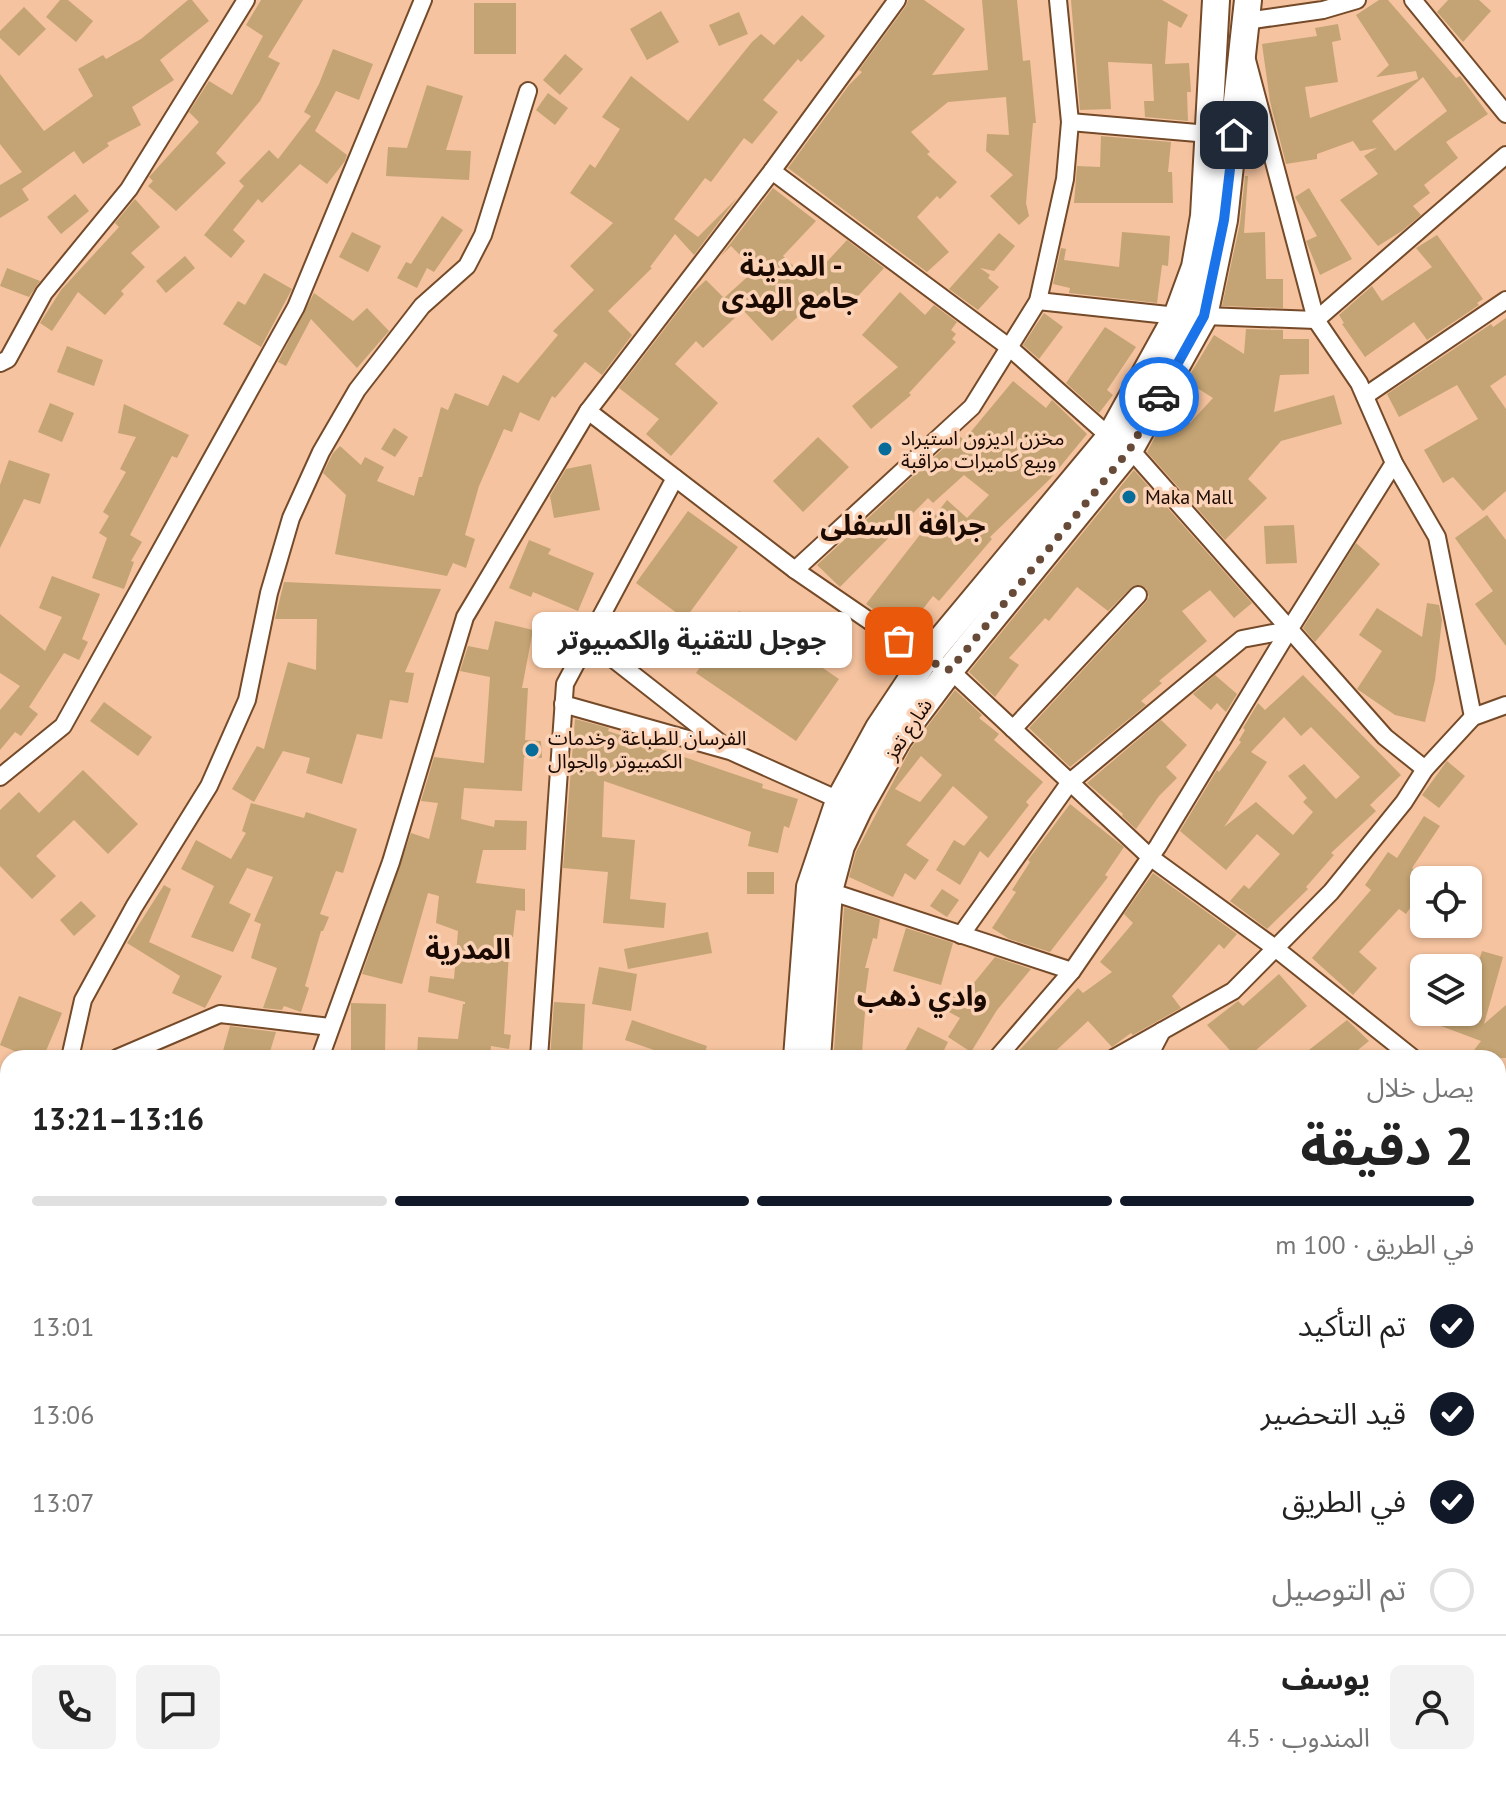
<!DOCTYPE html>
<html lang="ar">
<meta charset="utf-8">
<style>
:root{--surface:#fff;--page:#f2f2f2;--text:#222;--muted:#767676;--line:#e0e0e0;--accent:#111827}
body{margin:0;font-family:"PT Sans","Noto Sans Arabic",sans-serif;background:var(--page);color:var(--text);direction:rtl;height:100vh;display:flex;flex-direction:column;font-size:30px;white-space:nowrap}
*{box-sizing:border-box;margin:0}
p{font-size:26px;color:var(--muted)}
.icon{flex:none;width:44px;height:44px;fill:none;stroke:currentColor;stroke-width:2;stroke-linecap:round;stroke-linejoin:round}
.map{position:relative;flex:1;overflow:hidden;direction:ltr}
.details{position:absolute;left:0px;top:1050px;width:1506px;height:746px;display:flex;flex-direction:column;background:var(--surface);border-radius:24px 24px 0 0;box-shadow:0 2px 6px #0004;direction:rtl}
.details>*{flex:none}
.fabs{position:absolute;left:1410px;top:866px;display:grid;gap:16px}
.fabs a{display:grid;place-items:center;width:72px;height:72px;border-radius:12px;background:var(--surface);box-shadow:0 2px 6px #0004;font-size:40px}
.pin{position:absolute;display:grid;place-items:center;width:68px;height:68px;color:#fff;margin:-34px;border-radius:16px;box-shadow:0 4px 12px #0006}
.courier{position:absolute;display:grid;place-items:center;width:80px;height:80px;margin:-40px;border:6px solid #1a73e8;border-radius:50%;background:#fff;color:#222;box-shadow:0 2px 10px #0007}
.bubble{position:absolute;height:56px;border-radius:12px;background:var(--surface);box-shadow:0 2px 6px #0004;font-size:26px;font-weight:700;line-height:56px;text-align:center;direction:rtl}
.head em{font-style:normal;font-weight:700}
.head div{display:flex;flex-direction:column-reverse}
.head{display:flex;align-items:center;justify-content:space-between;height:136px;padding:0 32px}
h1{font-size:52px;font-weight:700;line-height:60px}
.bar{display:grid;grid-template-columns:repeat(4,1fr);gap:12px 8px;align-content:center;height:96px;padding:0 32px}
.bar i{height:10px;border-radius:6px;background:var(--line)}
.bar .active{background:var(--accent)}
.bar p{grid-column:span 4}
.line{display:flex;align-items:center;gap:20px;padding:0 32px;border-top:2px solid var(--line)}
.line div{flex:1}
.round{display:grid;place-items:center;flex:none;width:84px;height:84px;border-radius:12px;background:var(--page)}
ol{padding:0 32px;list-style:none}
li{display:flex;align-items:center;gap:24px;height:88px}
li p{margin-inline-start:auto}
li .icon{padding:8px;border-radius:50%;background:var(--accent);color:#fff;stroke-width:4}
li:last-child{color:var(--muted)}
li i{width:44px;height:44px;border:4px solid var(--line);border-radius:50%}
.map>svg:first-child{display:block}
</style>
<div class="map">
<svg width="1506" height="1795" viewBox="0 0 1506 1795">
<rect width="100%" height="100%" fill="#f5c39f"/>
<g fill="#c4a474" fill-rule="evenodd">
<polygon points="60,0 68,0 93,21 76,42 46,17"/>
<polygon points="188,0 192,0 209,21 160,60 174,80 132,107 141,125 107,143 109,146 83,164 74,151 22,189 29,200 0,218 0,185 22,172 0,144 0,74 44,131 93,96 78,69 103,55 106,59 141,39"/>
<polygon points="261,0 303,0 268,57 280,63 260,101 216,153 226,163 176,211 148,186 153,181 149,177 199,122 189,112 209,81 232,95 263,36 246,25"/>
<polygon points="908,0 924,0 965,29 932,75 988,70 982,0 1017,0 1023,61 1030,60 1036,123 1033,123 1026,203 1029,216 1019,225 990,196 1013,175 986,151 987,134 1009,135 1006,97 948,102 911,132 930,152 927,154 957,182 940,199 937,196 917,217 949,252 927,272 788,168 849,85 862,72 859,70 906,6"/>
<polygon points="1071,0 1162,0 1188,15 1181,28 1168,21 1165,64 1189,63 1191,92 1187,92 1188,121 1145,117 1144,101 1154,101 1152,64 1108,62 1111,109 1080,110"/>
<path d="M1379,0H1388L1456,78L1460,76L1488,114L1446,142L1458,158L1424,185L1430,193L1413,206L1421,215L1402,231L1378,246L1340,200L1378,174L1364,156L1377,148L1360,151L1353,141L1317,154V159L1286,164L1270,101L1262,44L1317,36L1315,28L1338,24L1341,40L1332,42L1338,82L1305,87L1310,118L1418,79L1416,71L1376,77L1389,65L1356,15ZM1423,77L1447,111L1395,151L1372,121Z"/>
<polygon points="1448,0 1479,0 1491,11 1463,42 1437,12"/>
<rect x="474" y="3" width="42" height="51"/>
<polygon points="24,7 46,29 19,56 0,38 0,31"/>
<polygon points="661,11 679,42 647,60 630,29"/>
<polygon points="739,12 748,34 719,46 709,25"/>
<polygon points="802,15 825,36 801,62 798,59 763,100 778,112 752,144 744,138 711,182 705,178 674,219 698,237 737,198 694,255 675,234 650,267 652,268 608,311 632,335 602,375 585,362 555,398 552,396 539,421 520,412 512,432 504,429 479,486 465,535 475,539 466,568 453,563 447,576 335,554 346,495 323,473 333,453 340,446 361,465 365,457 384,467 377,481 414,496 419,477 422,477 441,407 448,410 455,393 488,406 503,375 518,383 558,335 553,331 594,290 570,266 613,223 570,193 590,164 595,168 620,129 602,117 631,76 688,121 752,42 761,34 774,45"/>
<polygon points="333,49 373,64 359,100 336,91 315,131 347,155 345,161 327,184 300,164 262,203 258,199 233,230 245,241 231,258 204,235 244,186 239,181 269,150 278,159 311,116 304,112 319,84"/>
<polygon points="565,54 583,69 560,95 543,80"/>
<polygon points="427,85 463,96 446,150 471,151 469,180 386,176 388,147 407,148"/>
<polygon points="548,93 568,108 555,125 536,110"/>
<polygon points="1101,136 1171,142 1168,172 1172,172 1173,203 1074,203 1077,166 1100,167"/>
<polygon points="1245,176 1248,176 1244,233 1265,232 1266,279 1283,279 1283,308 1222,306 1240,223"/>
<polygon points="773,188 816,221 783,256 809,281 847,240 884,268 846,309 826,290 772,341 743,310 703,348 696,341 675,364 718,403 671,456 646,434 659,419 619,388 693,292 706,280 724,298 755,270 731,246 721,256"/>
<polygon points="1309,188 1352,259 1320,275 1306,241 1317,236 1295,197"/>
<polygon points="75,194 89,211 61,234 47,217"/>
<polygon points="135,199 160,227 131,253 145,267 121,291 124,294 105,315 78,292 52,331 40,323 61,290 119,227 115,223"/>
<polygon points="442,216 463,230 434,272 427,268 417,288 397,278 406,262 411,264"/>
<polygon points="352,232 381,246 368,272 339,257"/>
<polygon points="1122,232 1170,236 1168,266 1162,265 1157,303 1069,293 1070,288 1053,284 1061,248 1066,249 1064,260 1119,267"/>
<polygon points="999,233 1015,246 994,271 980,268 990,275 988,278 999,287 978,310 949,289"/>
<polygon points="1437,235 1483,299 1477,303 1479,305 1427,340 1414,322 1365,357 1342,324 1344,323 1339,315 1372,286 1382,301 1432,267 1416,248"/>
<polygon points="185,256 195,268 166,293 156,281"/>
<polygon points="7,268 40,281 29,297 0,286"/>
<polygon points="264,273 292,289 261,347 223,324 238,301 245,305"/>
<polygon points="900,292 925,315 934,305 957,322 951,330 956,334 952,339 956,342 909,393 911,395 871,429 852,406 898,367 862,335"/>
<polygon points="314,293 353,321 367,308 389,331 357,368 311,319 286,366 278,362"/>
<polygon points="1044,313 1063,327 1039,359 1023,345"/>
<polygon points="1506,318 1506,375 1490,386 1506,409 1506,491 1483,511 1453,477 1443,483 1424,450 1478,419 1457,385 1399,417 1387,394 1491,324 1493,327"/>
<polygon points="1105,327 1136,347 1107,390 1113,395 1099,413 1066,383"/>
<polygon points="1246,329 1283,330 1283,339 1309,339 1309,374 1280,375 1274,412 1334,395 1342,424 1281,441 1248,479 1267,498 1225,540 1147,452 1162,424 1174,432 1186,420 1190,423 1213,398 1186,381 1214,335 1244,354"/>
<polygon points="67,346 103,360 94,386 57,372"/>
<polygon points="1013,381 1046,408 1052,400 1087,434 1050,479 990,537 992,539 939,601 933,596 905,632 866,604 947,500 967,518 989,495 964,475 933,503 928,498 840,587 817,565 958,435 964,440"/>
<polygon points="50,403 74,413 62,442 38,432"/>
<polygon points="124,404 189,435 177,458 172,456 130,535 142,542 131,561 134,562 124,589 92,578 107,538 99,533 109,516 103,512 126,472 120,469 136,437 118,433"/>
<polygon points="394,428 408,437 395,457 381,449"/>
<polygon points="818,437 849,467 803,512 773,481"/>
<polygon points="9,460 50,474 40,504 24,499 0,548 0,485"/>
<polygon points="591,464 600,510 554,518 550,496 566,469"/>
<polygon points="1134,470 1252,603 1234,618 1210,590 1182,611 1207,641 1159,681 1162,683 1141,701 1146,705 1070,767 1029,728 1146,602 1149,597 1146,588 1134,585 1108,611 1077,587 1049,621 1045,618 1009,658 1019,665 995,697 969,672"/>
<polygon points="688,511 738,547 685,619 636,583"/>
<polygon points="1487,515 1506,540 1506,646 1475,604 1493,591 1455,538"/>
<polygon points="1294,525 1297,563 1266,564 1264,526"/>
<polygon points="529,540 551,549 548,554 594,573 578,611 533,592 531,597 509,588"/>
<polygon points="1356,543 1380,564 1315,642 1303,628"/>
<polygon points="52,576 100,594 82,639 88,642 79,660 64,653 29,707 38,714 21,736 15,732 0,750 0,710 20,686 0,673 0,614 45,651 62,617 39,608"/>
<polygon points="284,582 441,589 405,672 414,673 408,703 390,700 382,739 357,734 342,784 306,773 310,758 283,751 254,802 232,789 257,746 264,749 288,662 316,670 317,619 275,619"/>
<polygon points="1427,603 1439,605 1442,620 1435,680 1425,722 1395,715 1357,689 1382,651 1359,635 1377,608 1422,637"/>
<polygon points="739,611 839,679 796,741 696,673"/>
<polygon points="495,621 533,630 522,688 528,688 525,740 541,741 542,758 524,757 522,791 464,788 461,819 494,827 495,820 527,821 526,850 483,850 476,883 525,889 525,911 516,910 513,937 510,937 504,1034 511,1035 509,1049 491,1046 490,1058 417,1058 418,1037 458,1039 463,1004 465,1004 465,1002 428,992 430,976 454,979 458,931 436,923 439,896 428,893 402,984 362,974 411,833 429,839 438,803 421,801 434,757 484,763 490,677 460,671 468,646 488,650"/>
<polygon points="1215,675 1237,694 1226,712 1217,703 1211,710 1193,694"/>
<path d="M1303,675L1401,775L1370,805L1376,811L1331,853L1334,855L1306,887L1308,889L1267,929L1230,901L1244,885L1249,889L1280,854L1257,834L1226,870L1180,831L1217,770L1219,772L1241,742L1239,740L1245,730L1243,728L1258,703L1265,710ZM1284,717L1301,736L1311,727L1360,777L1336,799L1304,764L1288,776L1307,798L1303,802L1313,812L1293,835L1256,802L1224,827L1267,762L1251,752Z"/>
<path d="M955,690L982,715L979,718L999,734L994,740L1043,782L1026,802L1029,805L988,858L980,851L960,885L936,870L954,840L964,846L988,817L953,786L906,845L929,860L915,880L905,873L893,897L849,877L856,852L911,748ZM921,756L942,775L920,802L895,789Z"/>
<polygon points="104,702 152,737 138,756 90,721"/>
<polygon points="575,719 609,728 608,731 763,784 762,788 798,799 789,828 784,826 778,853 748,846 751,832 604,781 602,837 635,840 630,899 666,903 664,928 603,923 608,872 563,868"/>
<polygon points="1161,720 1187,745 1166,767 1177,778 1159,796 1136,829 1122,816 1123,814 1087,783"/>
<polygon points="1447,761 1465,776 1439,808 1422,795"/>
<polygon points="83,770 138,824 108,854 74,820 36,856 56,876 32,899 0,866 0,810 19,792 39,813"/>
<polygon points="251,803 304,818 306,812 357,829 343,873 336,871 320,914 329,917 323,931 321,931 305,986 309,988 301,1012 284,1006 282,1010 263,1008 277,968 251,958 261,924 254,921 273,877 247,868 229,903 251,914 233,952 191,937 214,886 181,869 196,840 231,859 246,833 242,831"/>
<polygon points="1070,804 1124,847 1105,875 1108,877 1050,952 1009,939 992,928 1016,892 1012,890 1030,862 1028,860"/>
<polygon points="1424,816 1440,826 1412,868 1429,880 1424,880 1424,887 1406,914 1399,909 1359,952 1377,968 1353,995 1312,958 1371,890 1365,885 1388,852 1397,858"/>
<rect x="747" y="872" width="27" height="22"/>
<polygon points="1153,873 1237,934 1224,949 1219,944 1172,996 1181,1008 1133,1035 1131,1033 1112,1047 1088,1021 1048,1058 1012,1058 1078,988 1083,993 1112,972 1100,962 1133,923 1124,914"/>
<polygon points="164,885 171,889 149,942 222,976 205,1008 172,993 180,976 127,943"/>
<polygon points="942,889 959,900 947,917 930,906"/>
<polygon points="81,901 96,916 74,936 60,920"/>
<polygon points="844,907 880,919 877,939 873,938 865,968 869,968 863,1011 865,1012 862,1053 834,1050"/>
<polygon points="906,928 953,943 941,985 893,971"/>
<polygon points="708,932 712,953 628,969 624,949"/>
<polygon points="1482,951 1503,957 1484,1024 1506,1005 1506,1058 1468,1058 1481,1041 1409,1014 1468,1012 1482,975 1475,973"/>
<polygon points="995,957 1031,969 997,1010 971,1052 948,1037 960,1018 936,1005 944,991 960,1000"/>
<polygon points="599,967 637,974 631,1011 592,1004"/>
<polygon points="1279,974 1307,1006 1247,1058 1237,1058 1207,1025 1238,1001 1243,1006"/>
<polygon points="19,996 62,1013 43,1058 31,1058 0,1045"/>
<polygon points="554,1002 585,1004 582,1058 550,1058"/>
<polygon points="351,1003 386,1004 385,1053 351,1053"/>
<polygon points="632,1020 707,1046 703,1058 677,1058 625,1040"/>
<polygon points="1347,1020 1369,1041 1348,1058 1316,1058 1309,1050"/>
<polygon points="230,1026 276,1032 268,1058 221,1058"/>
<polygon points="918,1027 948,1042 940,1058 901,1058"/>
</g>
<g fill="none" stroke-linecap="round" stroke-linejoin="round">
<defs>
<g id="minor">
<polyline points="1413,0 1506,114"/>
<polyline points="1246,21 1323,10 1357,0"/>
<polyline points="1247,60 1316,320 1359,383 1394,463 1437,537 1473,717"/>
<polyline points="1070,122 1209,134"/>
<polyline points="772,171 1010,348 1110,437 1130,449 1385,737 1425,769"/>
<polyline points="1038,301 1177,316"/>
<polyline points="1204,316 1316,320 1506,155"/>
<polyline points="0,363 8,359 44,293 129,189 246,0"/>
<polyline points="1365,396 1506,300"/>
<polyline points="588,411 795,570 925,659 950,670 1150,857 1275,948 1413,1058"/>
<polyline points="795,570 972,407 1038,301 1065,179 1070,122 1058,0"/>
<polyline points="589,640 723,745"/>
<polyline points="563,704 730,751 848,804"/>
<polyline points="1013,729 1138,595"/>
<polyline points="0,777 63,726 296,307 423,0"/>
<polyline points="829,891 1072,971"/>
<polyline points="961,935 1070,782 1242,639 1289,630"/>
<polyline points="70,1058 83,1000 134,907 209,786 247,700 269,593 291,518 321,452 357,390 422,306 467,266 483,235 528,91"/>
<polyline points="117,1058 220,1014 330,1027"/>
<polyline points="320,1058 391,862 465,617 588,411 772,171 897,0"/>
<polyline points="539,1058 565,684 675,478"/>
<polyline points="997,1058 1072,971 1158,846 1289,630 1394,463"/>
<polyline points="1114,1058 1233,991 1331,892 1404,802 1425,769 1473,717 1506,705"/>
<polyline points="1148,1058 1162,1031"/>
<polyline points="1498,1125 1506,1132"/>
<polyline points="0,1167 8,1164"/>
<polyline points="0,1713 8,1714"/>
<polyline points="1498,1729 1506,1722"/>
<polyline points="277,1788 277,1795"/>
<polyline points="552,1788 554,1795"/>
<polyline points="987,1788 988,1795"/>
<polyline points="1133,1788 1135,1795"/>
<polyline points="1448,1788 1453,1795"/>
<polyline points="40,1795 40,1788"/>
<polyline points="228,1795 237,1788"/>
<polyline points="404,1795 405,1788"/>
<polyline points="1423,1795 1431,1788"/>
</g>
<g id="primary">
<polyline points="797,1058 810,887 839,801 879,728 925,659 1110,437 1177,316 1195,267 1204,216 1216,0"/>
<polyline points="817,1058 829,891 841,846 859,808 898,739 950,670 1130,449 1204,316 1224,220 1248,0"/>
<polyline points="739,1795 739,1788"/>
<polyline points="764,1795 764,1788"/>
</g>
</defs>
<use href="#minor" stroke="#744a29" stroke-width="20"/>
<use href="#primary" stroke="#744a29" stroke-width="30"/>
<use href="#minor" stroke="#fff" stroke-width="16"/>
<use href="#primary" stroke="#fff" stroke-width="26"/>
</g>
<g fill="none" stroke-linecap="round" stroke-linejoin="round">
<polyline stroke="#674b38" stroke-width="8" stroke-dasharray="0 14.4" points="899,641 925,659 950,670 1130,449 1159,397"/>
<polyline stroke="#1a73e8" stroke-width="10" points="1159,397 1204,316 1224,220 1234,135"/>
</g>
<g fill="#066c9a" stroke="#fbd2b6" stroke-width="3">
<circle cx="885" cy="449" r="8"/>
<circle cx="1129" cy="497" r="8"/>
<circle cx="532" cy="750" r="8"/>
</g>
<g text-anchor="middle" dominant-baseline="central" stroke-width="7" stroke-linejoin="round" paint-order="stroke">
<g font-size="20" fill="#1b0a01" stroke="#fbd2b6" text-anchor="start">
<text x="901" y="438">مخزن اديزون استيراد<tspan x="901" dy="23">وبيع كاميرات مراقبة</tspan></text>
<text x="1145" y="497">Maka Mall</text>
<text x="548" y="738">الفرسان للطباعة وخدمات<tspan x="548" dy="23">الكمبيوتر والجوال</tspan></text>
</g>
<g font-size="20" fill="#1b0a01" stroke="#fbd2b6">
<text transform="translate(908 729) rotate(-56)">شارع تعز</text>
</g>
<g font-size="28" font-weight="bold" fill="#1b0a01" stroke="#fbd2b6">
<text x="790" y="265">المدينة -<tspan x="790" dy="32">جامع الهدى</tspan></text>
<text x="903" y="524">جرافة السفلى</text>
<text x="468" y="948">المدرية</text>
<text x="922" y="995">وادي ذهب</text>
</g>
</g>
</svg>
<div class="fabs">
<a><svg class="icon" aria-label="locate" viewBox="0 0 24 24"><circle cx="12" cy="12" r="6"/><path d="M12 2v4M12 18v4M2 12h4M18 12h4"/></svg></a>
<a><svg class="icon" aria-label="layers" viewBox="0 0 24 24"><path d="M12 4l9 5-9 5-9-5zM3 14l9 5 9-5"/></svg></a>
</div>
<div class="pin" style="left:899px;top:641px;background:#ea580c"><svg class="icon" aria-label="bag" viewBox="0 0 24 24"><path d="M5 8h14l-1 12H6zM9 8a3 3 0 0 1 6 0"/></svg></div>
<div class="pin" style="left:1234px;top:135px;background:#1f2937"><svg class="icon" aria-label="home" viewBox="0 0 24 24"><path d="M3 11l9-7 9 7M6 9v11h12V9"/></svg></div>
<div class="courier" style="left:1159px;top:397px"><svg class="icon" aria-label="car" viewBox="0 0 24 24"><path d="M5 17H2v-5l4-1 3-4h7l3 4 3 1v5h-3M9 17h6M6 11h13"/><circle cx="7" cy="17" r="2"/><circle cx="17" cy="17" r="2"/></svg></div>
<div class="bubble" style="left:532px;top:612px;width:320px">جوجل للتقنية والكمبيوتر</div>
<section class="details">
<div class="head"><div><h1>2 دقيقة</h1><p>يصل خلال</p></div><em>13:16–13:21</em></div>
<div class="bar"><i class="active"></i><i class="active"></i><i class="active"></i><i></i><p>في الطريق · 100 m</p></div>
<ol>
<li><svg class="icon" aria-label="check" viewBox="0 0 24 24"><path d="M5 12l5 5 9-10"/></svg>تم التأكيد<p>13:01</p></li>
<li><svg class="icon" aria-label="check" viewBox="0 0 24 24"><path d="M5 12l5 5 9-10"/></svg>قيد التحضير<p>13:06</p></li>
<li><svg class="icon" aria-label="check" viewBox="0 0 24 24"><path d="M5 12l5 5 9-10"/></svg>في الطريق<p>13:07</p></li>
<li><i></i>تم التوصيل</li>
</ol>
<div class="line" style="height:144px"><a class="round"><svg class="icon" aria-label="person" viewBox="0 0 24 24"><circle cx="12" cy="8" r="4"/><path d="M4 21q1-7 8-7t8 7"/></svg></a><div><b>يوسف</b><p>المندوب · 4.5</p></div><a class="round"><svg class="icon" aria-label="chat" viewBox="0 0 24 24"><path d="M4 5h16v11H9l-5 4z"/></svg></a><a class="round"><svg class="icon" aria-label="phone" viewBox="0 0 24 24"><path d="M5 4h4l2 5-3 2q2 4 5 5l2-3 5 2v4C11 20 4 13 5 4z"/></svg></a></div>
</section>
</div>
